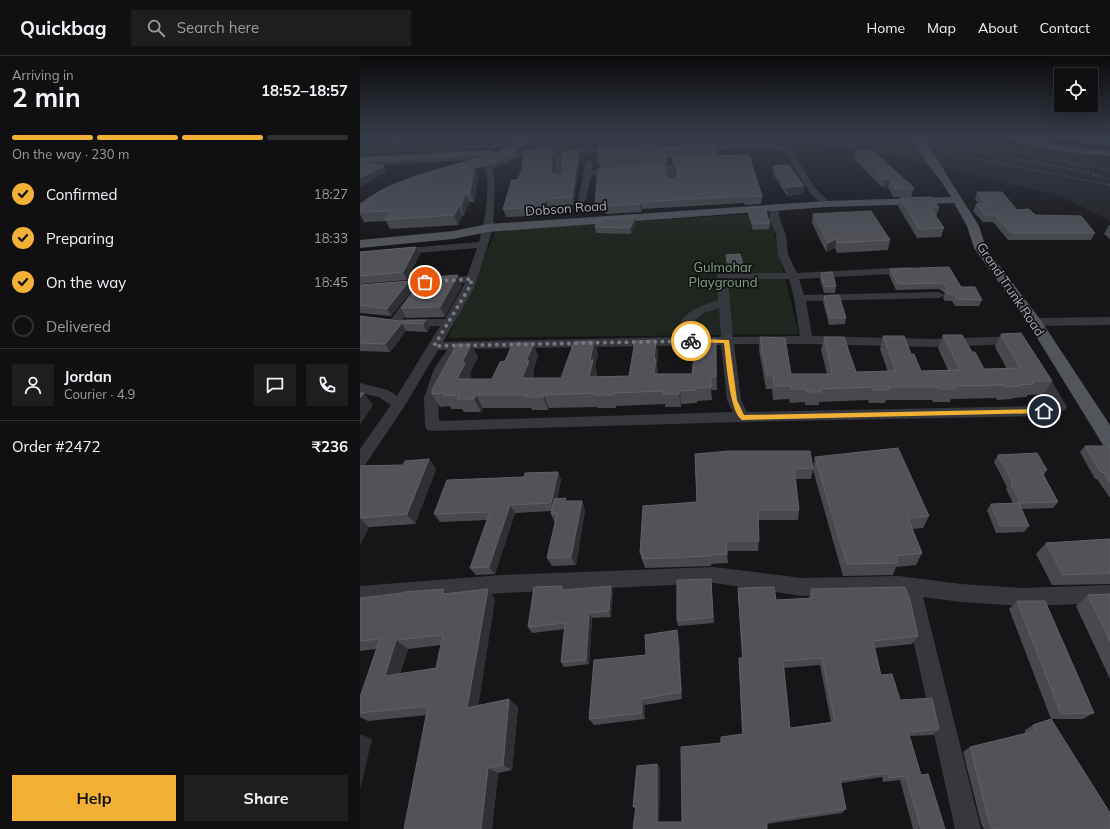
<!DOCTYPE html>
<meta charset="utf-8">
<style>
:root{--surface:#101012;--page:#1e1e20;--text:#f1f3f6;--muted:#9c9d9f;--line:#303032;--accent:#f2b134}
body{margin:0;font-family:Mulish,sans-serif;background:var(--page);color:var(--text);height:100vh;display:flex;flex-direction:column;font-size:15px;white-space:nowrap}
*{box-sizing:border-box;margin:0}
p{font-size:13px;color:var(--muted)}
.icon{flex:none;width:22px;height:22px;fill:none;stroke:currentColor;stroke-width:2;stroke-linecap:round;stroke-linejoin:round}
.map{position:relative;flex:1;overflow:hidden}
.sheet{display:flex;flex-direction:column;background:var(--surface);width:360px}
.sheet>*{flex:none}
.tools{position:absolute;left:694px;top:12px;display:grid;gap:8px}
.tools a{display:grid;place-items:center;width:44px;height:44px;border-radius:0px;background:var(--surface);box-shadow:0 4px 16px #0002,0 0 0 1px var(--line);font-size:20px}
.pin{position:absolute;display:grid;place-items:center;width:34px;height:34px;color:#fff;margin:-17px;border:2px solid #fff;border-radius:50%;box-shadow:0 1px 4px #0007}
.courier{position:absolute;display:grid;place-items:center;width:40px;height:40px;margin:-20px;border:3px solid #f2b134;border-radius:50%;background:#fff;color:#222;box-shadow:0 1px 5px #0007}
.headline em{font-style:normal;font-weight:700}
.headline div{display:flex;flex-direction:column-reverse}
.headline{display:flex;align-items:center;justify-content:space-between;height:68px;padding:0 12px}
h1{font-size:26px;font-weight:700;line-height:30px}
.bar{display:grid;grid-template-columns:repeat(4,1fr);gap:6px 4px;align-content:center;height:48px;padding:0 12px}
.bar i{height:5px;border-radius:3px;background:var(--line)}
.bar .active{background:var(--accent)}
.bar p{grid-column:span 4}
.line{display:flex;align-items:center;gap:10px;padding:0 12px;border-top:1px solid var(--line)}
.line div{flex:1}
.round{display:grid;place-items:center;flex:none;width:42px;height:42px;border-radius:0px;background:var(--page)}
ol{padding:0 12px;list-style:none}
li{display:flex;align-items:center;gap:12px;height:44px}
li p{margin-inline-start:auto}
li .icon{padding:4px;border-radius:50%;background:var(--accent);color:#111;stroke-width:4}
li:last-child{color:var(--muted)}
li i{width:22px;height:22px;border:2px solid var(--line);border-radius:50%}
.action{display:flex;gap:8px;margin-top:auto;padding:8px 12px}
.action a{flex:1;height:46px;border-radius:0px;background:var(--accent);color:#111;font-size:16px;font-weight:700;line-height:46px;text-align:center}
.action a+a{background:var(--page);color:var(--text)}
header{display:flex;align-items:center;gap:24px;box-sizing:border-box;height:56px;padding:0 20px;background:var(--surface);border-bottom:1px solid var(--line)}
header strong{font-size:19px}
nav{display:flex;gap:22px;margin-inline-start:auto;font-size:14px}
.search{width:280px;height:36px;background:var(--page);display:flex;align-items:center;gap:10px;box-sizing:border-box;padding:0 14px;border-radius:0px;color:var(--muted);font-size:15px}
main{display:flex;flex:1;min-height:0}
.map>svg:first-child{display:block}
</style>
<header>
<strong>Quickbag</strong>
<div class="search"><svg class="icon" aria-label="search" viewBox="0 0 24 24"><circle cx="10" cy="10" r="6"/><path d="M15 15l6 6"/></svg>Search here</div>
<nav><a>Home</a><a>Map</a><a>About</a><a>Contact</a></nav>
</header>
<main>
<section class="sheet">
<div class="headline"><div><h1>2 min</h1><p>Arriving in</p></div><em>18:52–18:57</em></div>
<div class="bar"><i class="active"></i><i class="active"></i><i class="active"></i><i></i><p>On the way · 230 m</p></div>
<ol>
<li><svg class="icon" aria-label="check" viewBox="0 0 24 24"><path d="M5 12l5 5 9-10"/></svg>Confirmed<p>18:27</p></li>
<li><svg class="icon" aria-label="check" viewBox="0 0 24 24"><path d="M5 12l5 5 9-10"/></svg>Preparing<p>18:33</p></li>
<li><svg class="icon" aria-label="check" viewBox="0 0 24 24"><path d="M5 12l5 5 9-10"/></svg>On the way<p>18:45</p></li>
<li><i></i>Delivered</li>
</ol>
<div class="line" style="height:72px"><a class="round"><svg class="icon" aria-label="person" viewBox="0 0 24 24"><circle cx="12" cy="8" r="4"/><path d="M4 21q1-7 8-7t8 7"/></svg></a><div><b>Jordan</b><p>Courier · 4.9</p></div><a class="round"><svg class="icon" aria-label="chat" viewBox="0 0 24 24"><path d="M4 5h16v11H9l-5 4z"/></svg></a><a class="round"><svg class="icon" aria-label="phone" viewBox="0 0 24 24"><path d="M5 4h4l2 5-3 2q2 4 5 5l2-3 5 2v4C11 20 4 13 5 4z"/></svg></a></div>
<div class="line" style="height:52px"><div>Order #2472</div><b>₹236</b></div>
<div class="action"><a>Help</a><a>Share</a></div>
</section>
<div class="map">
<svg width="750" height="773" viewBox="0 0 750 773">
<rect width="100%" height="100%" fill="#161618"/>
<polygon fill="#222225" points="0,81 598,81 750,103 750,165 701,140 543,101 478,91 387,88 221,89 126,92 0,101"/>
<polygon fill="#1e261f" points="409,157 439,278 88,282 136,174"/>
<g fill="none" stroke-linecap="round" stroke-linejoin="round">
<g fill="#37383d" fill-rule="evenodd">
<polygon points="405,88 429,91 456,133 469,146 470,148 469,150 463,150 450,137 424,95 405,92 338,94 334,92 338,90"/>
<path d="M260,92L264,94L263,96L215,97L217,99L216,101L203,103L202,124L198,126L194,124L195,101L196,99L209,97L175,98L156,102L132,113L135,125L133,172L128,189L114,232L83,286L321,281V265C330,253 344,248 358,245L357,220L358,218L426,217L418,199L416,179L410,164V151L414,148L418,151L420,164L426,179L428,199L437,217L550,211L555,214L550,217L439,223L444,239L579,236L585,239L579,242L446,245L452,280L572,283L657,280L661,281L663,284L661,287L657,288L572,291L447,288H374L381,344L387,356L684,350L691,348L671,313L673,310L678,309L683,310L707,351L705,354L684,360L382,366L72,375L67,374L65,370L64,342L74,313L87,294H78L44,351L5,409L0,411V393L31,349L19,341L0,337V327L28,334L37,340L80,270L47,271L43,270L41,267L43,264L47,263H85L105,227L0,235V229L107,220L117,192L0,202V196L119,186C124,170 131,130 125,115C123,110 117,107 113,104L0,110V106L115,100L129,109L151,98L175,94ZM368,223H429L434,242L440,280L373,281ZM359,252L361,281H333V266L344,257ZM361,289L367,344L373,356L79,365L78,342L88,313L100,293Z"/>
<polygon points="226,105 232,105 233,107 231,114 256,113 260,115 256,117 231,119 226,144 222,147 218,144"/>
<polygon points="310,109 314,111 316,127 312,129 308,127 306,114 284,115 280,113 284,111"/>
<polygon points="55,236 61,239 39,269 31,269 29,266 31,263 51,237"/>
<polygon points="750,261 750,269 675,270 671,269 669,266 671,263 675,262"/>
<polygon points="354,511 442,522 539,520 601,528 662,532 750,529 750,547 662,550 601,546 563,541 621,773 595,773 543,538 442,540 354,527 142,537 0,548 0,530 142,519"/>
</g>
<g fill="#53555c" fill-rule="evenodd">
<path d="M648,81H663L713,92L750,94V100C732,100 660,92 648,81Z"/>
<polygon points="130,94 133,95 135,97 133,99 0,107 0,101"/>
<polygon points="580,113 585,116 619,170 626,192 680,263 750,369 750,391 743,389 668,267 614,192 607,170 594,147 466,151 128,176 93,183 0,192 0,184 93,175 128,168 466,145 591,141 575,116"/>
</g>
<g stroke="#4a4c52" stroke-width="1.5" stroke-dasharray="2.5 2" stroke-linecap="butt">
<polyline points="496,81 590,91 738,118"/>
<polyline points="562,81 714,106"/>
<polyline points="0,83 38,83"/>
<polyline points="32,87 190,82"/>
<polyline points="0,90 38,89"/>
<polyline points="0,97 271,83 337,81 417,83 551,93 634,106 750,129"/>
<polyline points="709,107 750,114"/>
<polyline points="733,119 750,123"/>
</g>
<g stroke="#53555c" stroke-width="10">
<polyline points="555,81 580,116"/>
<path d="M0,154C35,124 91,116 134,102L148,96L166,81"/>
</g>
</g>
<g fill="#47494d" fill-rule="evenodd">
<polygon points="698,81 750,81 750,91 719,87 720,84 704,85"/>
<polygon points="300,91 357,92 357,100 402,140 401,148 385,149 384,147 282,153 281,156 246,158 245,156 236,156 235,148 307,123 314,123 317,120 315,111 312,108 312,102 309,102 307,103 308,108 240,112 238,104"/>
<polygon points="189,94 192,94 193,101 193,118 197,120 202,117 220,100 213,149 188,151 185,159 146,161 143,153 158,124"/>
<polygon points="495,95 554,132 551,141 533,141 528,131 523,132 494,103"/>
<polygon points="413,110 444,130 443,138 427,140 413,118"/>
<polygon points="118,121 114,146 109,146 104,159 102,160 98,169 30,173 26,165 4,166 0,158 0,155 50,131 64,123"/>
<polygon points="617,136 657,154 675,159 735,177 731,184 648,184 633,166 623,166 613,155 616,148 619,148 615,143"/>
<polygon points="540,142 579,152 576,161 584,172 581,181 557,182 538,150"/>
<polygon points="388,152 410,167 409,173 393,174 388,158"/>
<polygon points="453,158 530,184 528,194 477,197 475,192 466,196 452,167"/>
<polygon points="275,161 276,167 271,178 236,177 235,171"/>
<polygon points="749,169 750,169 750,183 744,178"/>
<polygon points="56,191 60,198 47,224 0,228 0,196"/>
<polygon points="366,199 383,209 383,215 369,216 366,205"/>
<polygon points="530,213 601,231 622,244 619,250 595,250 592,245 585,245 583,242 585,237 579,233 536,234 529,219"/>
<polygon points="461,217 476,230 475,237 464,237 460,223"/>
<polygon points="49,225 53,233 31,260 0,257 0,229"/>
<polygon points="102,229 85,261 46,262 41,252"/>
<polygon points="464,240 486,262 485,268 469,269 463,246"/>
<polygon points="0,260 40,265 66,264 70,272 67,276 46,275 30,296 0,295"/>
<polygon points="641,278 692,325 684,338 668,339 666,341 653,342 652,343 637,344 636,342 591,343 590,346 573,346 572,344 526,344 525,347 509,347 508,344 459,346 459,349 445,349 445,346 430,347 429,343 413,344 412,333 406,333 399,294 400,281 431,318 467,318 461,294 464,281 496,316 528,316 520,293 523,280 551,298 561,315 588,314 578,292 583,279 612,296 624,313 647,313 635,291"/>
<polygon points="296,284 298,297 297,309 298,318 332,318 356,296 357,334 351,334 352,344 337,345 337,347 321,348 321,351 305,351 305,348 256,350 256,352 238,352 237,351 189,352 188,354 172,354 171,352 123,352 121,356 104,356 102,353 91,353 90,350 80,351 72,338 111,288 118,301 110,317 111,320 110,323 132,323 145,305 178,300 173,315 174,318 173,322 201,322 234,285 238,298 235,310 237,317 236,321 269,320"/>
<polygon points="725,390 750,390 750,442 737,423 735,423 720,396"/>
<polygon points="335,398 453,412 455,401 569,460 563,472 552,473 562,497 556,509 536,511 533,519 483,520 453,414 451,423 436,423 439,454 438,464 398,464 399,485 398,495 367,495 368,507 351,508 351,510 285,512 280,497 337,446"/>
<polygon points="638,399 687,414 684,419 698,446 693,452 661,453 669,470 664,476 636,477 627,454 631,448 653,447 646,433 647,431 634,406"/>
<polygon points="69,403 76,413 55,468 9,471 0,489 0,410 43,409"/>
<polygon points="198,416 201,424 197,443 207,445 222,445 225,454 216,509 192,510 187,502 195,467 191,458 191,455 155,457 135,518 116,519 110,512 127,464 80,466 74,458 164,421"/>
<polygon points="750,483 750,528 692,529 676,498 686,487"/>
<polygon points="351,523 354,567 318,570 317,565"/>
<polygon points="251,530 253,535 251,561 232,562 229,608 204,611 201,606 205,573 172,577 168,571 205,534"/>
<path d="M378,532L416,544L449,542L451,533L558,580L552,588L515,592L521,619L540,644L579,673L573,679L550,680L561,719L585,773H553L540,724L523,726L522,721L481,727L486,753L482,757L407,768L273,773L276,753L273,751L300,712L299,766H322L361,687L382,678L379,610V602H382L378,541ZM460,609L471,666L430,672L424,612Z"/>
<path d="M89,538L135,543L118,649L149,643L158,651L152,714L138,717L132,773L67,659L8,665L0,661V641L16,593L0,595V543ZM81,589L76,612L40,618L48,593Z"/>
<polygon points="750,538 750,623 716,550 728,539"/>
<polygon points="657,545 734,657 723,663 691,663 750,773 624,773 621,767 603,696 610,691 665,678 665,674 673,669 691,663 649,553"/>
<polygon points="319,582 322,643 285,649 285,663 234,669 229,663 286,599"/>
</g>
<g fill="#2f3033">
<polygon points="219,93 220,100 213,149 212,141"/>
<polygon points="192,94 193,101 192,124 191,116"/>
<polygon points="309,94 309,102 307,103 307,100 304,97"/>
<polygon points="24,110 27,116 0,131 0,122"/>
<polygon points="114,112 118,121 114,146 110,137"/>
<polygon points="530,123 528,131 523,132 524,124"/>
<polygon points="444,130 443,138 427,140 427,131"/>
<polygon points="105,137 109,146 104,159 101,150"/>
<polygon points="186,143 188,151 185,159 183,151"/>
<polygon points="281,146 282,153 281,156 280,148"/>
<polygon points="99,150 102,160 98,169 94,159"/>
<polygon points="275,161 276,167 271,178 270,172"/>
<polygon points="476,183 475,192 466,196 468,187"/>
<polygon points="56,191 60,198 47,224 43,216"/>
<polygon points="98,219 102,229 85,261 80,251"/>
<polygon points="49,225 53,233 31,260 27,253"/>
<polygon points="66,264 70,272 67,276 63,268"/>
<polygon points="42,267 46,275 30,296 25,288"/>
<polygon points="296,284 298,297 297,309 298,316 296,331 294,318 294,303"/>
<polygon points="234,285 238,298 235,310 237,317 232,334 229,321 230,304"/>
<polygon points="174,287 178,300 173,315 174,318 168,336 162,322 166,305"/>
<polygon points="111,288 118,301 110,317 111,320 104,336 97,323 102,307"/>
<polygon points="320,335 321,348 321,351 319,338"/>
<polygon points="4,337 13,349 0,369 0,342"/>
<polygon points="116,339 123,352 121,356 114,343"/>
<polygon points="184,339 189,352 188,354 183,341"/>
<polygon points="69,403 76,413 55,468 47,458"/>
<polygon points="198,416 201,424 195,455 191,447"/>
<polygon points="222,445 225,454 216,509 211,501"/>
<polygon points="150,449 155,457 135,518 129,511"/>
<polygon points="0,462 9,471 0,489"/>
<polygon points="251,530 253,535 251,561 249,555"/>
<polygon points="84,533 93,542 83,538"/>
<polygon points="128,533 135,543 117,659 107,652"/>
<polygon points="229,557 232,562 229,608 226,604"/>
<polygon points="317,574 319,582 322,643 321,636"/>
<polygon points="36,584 48,593 37,628 25,620"/>
<polygon points="149,643 158,651 152,714 143,709"/>
<polygon points="282,643 285,649 285,663 282,657"/>
<polygon points="0,678 12,683 0,734"/>
<polygon points="297,708 300,712 299,769 297,766"/>
<polygon points="128,712 138,717 132,773 121,773"/>
</g>
<g fill="#525359" stroke="#5f6168" fill-rule="evenodd">
<polygon points="722,81 750,81 750,87 721,83"/>
<polygon points="355,88 357,92 309,94 304,97 307,100 238,104 239,90 299,89 299,91"/>
<polygon points="188,92 188,94 192,94 191,116 197,120 202,117 203,97 215,95 219,93 212,141 186,143 183,151 143,153 152,124 158,124 162,113 165,94"/>
<polygon points="512,94 554,132 535,133 530,123 524,124 495,95"/>
<polygon points="389,99 402,140 385,141 384,140 281,146 280,148 244,150 246,148 235,148 238,113 304,108 307,123 314,123 317,119 315,104 312,101"/>
<polygon points="3,107 24,110 0,122 0,109"/>
<polygon points="429,109 444,130 427,131 413,110"/>
<polygon points="114,112 110,137 105,137 101,150 99,150 94,159 25,164 31,155 0,156 0,155 17,138 28,132 50,131 55,123 64,123 67,118 69,117 98,115 99,114"/>
<polygon points="617,136 642,136 657,154 669,153 675,159 721,160 735,177 651,177 635,159 625,159 616,148 626,148"/>
<polygon points="572,141 579,152 570,152 584,172 559,173 540,142"/>
<polygon points="404,151 410,167 393,168 388,152"/>
<polygon points="511,155 530,184 478,187 476,183 468,187 453,158"/>
<polygon points="275,161 270,172 235,171 239,163"/>
<polygon points="56,191 43,216 0,220 0,196"/>
<polygon points="380,198 383,209 369,210 366,199"/>
<polygon points="589,211 601,231 615,231 622,244 597,243 594,238 587,238 585,235 589,232 582,227 538,228 530,213"/>
<polygon points="472,216 476,230 465,231 461,217"/>
<polygon points="98,219 80,251 41,252 64,222"/>
<polygon points="49,225 27,253 0,249 0,229"/>
<polygon points="479,239 486,262 470,262 464,240"/>
<polygon points="0,260 40,265 66,264 63,268 42,267 25,288 0,287"/>
<polygon points="661,277 692,325 672,325 674,328 659,329 659,330 644,331 643,329 594,330 595,333 579,333 578,331 528,331 529,334 513,334 512,331 460,333 461,336 447,336 446,333 431,333 431,330 414,330 413,320 407,320 400,281 425,282 431,318 472,318 464,281 484,281 496,316 536,315 523,280 544,280 551,298 554,298 561,315 600,314 583,279 602,279 612,296 615,296 624,313 660,312 641,278"/>
<polygon points="336,283 356,283 356,321 351,321 351,331 336,332 336,334 320,335 319,338 303,338 304,335 253,337 253,339 234,339 235,337 184,339 183,341 166,341 167,339 116,339 114,343 97,343 99,339 84,340 85,337 72,338 72,334 97,288 111,288 102,307 105,307 97,323 132,323 140,306 145,305 153,287 174,287 166,305 169,305 162,322 201,322 214,286 234,285 230,304 233,304 229,321 269,320 275,285 296,284 294,303 296,303 294,318 332,318"/>
<polygon points="0,337 4,337 0,342"/>
<polygon points="725,390 750,390 750,427 743,416 741,416"/>
<polygon points="538,392 569,460 548,462 562,497 536,500 538,507 487,508 455,401"/>
<polygon points="369,395 450,395 453,412 434,413 439,454 398,454 399,485 366,485 367,498 350,499 350,500 282,503 282,497 280,497 283,450 337,446 335,398"/>
<polygon points="677,397 687,414 681,415 698,446 660,447 651,427 653,427 638,399"/>
<polygon points="69,403 47,458 0,462 0,410 43,409 45,405"/>
<polygon points="198,416 191,447 150,449 129,511 110,512 130,456 74,458 87,424 164,421 165,417"/>
<polygon points="206,442 205,445 222,445 211,501 187,502 197,458 191,458 194,443"/>
<polygon points="659,447 669,470 640,470 631,448"/>
<polygon points="750,483 750,517 703,519 686,487"/>
<polygon points="351,523 353,561 317,565 317,524"/>
<polygon points="202,530 202,534 251,530 249,555 229,557 226,604 201,606 205,567 168,571 174,531"/>
<path d="M414,531L416,544L452,542L451,533L545,531L550,544L558,580L513,585L521,619L532,618L540,644L572,642L579,673L548,676L561,719L568,718L585,773H561L546,720L529,722L527,717L480,724L486,753L407,765V773H273L276,750L273,751L277,710L297,708V766H322L321,691L361,687V681L383,678L379,602H383L378,532ZM462,602L475,666L430,672L423,605Z"/>
<path d="M84,533L83,538L128,533L107,652L149,643L143,709L128,712L121,773H44L68,650L0,657V641L20,583L0,585V542L43,537L44,536ZM83,579L76,612L25,620L36,584Z"/>
<polygon points="750,538 750,585 728,539"/>
<polygon points="657,545 685,545 734,657 701,658"/>
<polygon points="317,574 321,636 282,643 282,657 229,663 234,604 286,599 285,579"/>
<polygon points="691,663 750,757 750,773 633,773 629,765 610,691 675,675 673,669"/>
</g>
<linearGradient id="sky" x2="0" y2="1"><stop stop-color="#0c0c0d"/><stop offset="0.43" stop-color="#363c48"/><stop offset="1" stop-color="#363c48" stop-opacity="0"/></linearGradient>
<rect width="750" height="189" fill="url(#sky)"/>
<path fill="#f2b134" d="M331,283L369,284L377,344L384,359L684,353L687,355L684,357L382,364C369,356 366,302 364,287L329,286V284Z"/>
<g fill="none" stroke-linecap="round" stroke-linejoin="round">
<polyline stroke="#757880" stroke-width="4" stroke-dasharray="0 7.2" points="65,226 112,223 109,232 74,290 331,285"/>
</g>
<g text-anchor="middle" dominant-baseline="central" stroke-width="3.5" stroke-linejoin="round" paint-order="stroke">
<g font-size="13" fill="#a8adb8" stroke="#111113">
<text transform="translate(206 152) rotate(-4)">Dobson Road</text>
<text transform="translate(651 233) rotate(56)">Grand Trunk Road</text>
</g>
<g font-size="13" fill="#7fa381" stroke="#111113">
<text x="363" y="211">Gulmohar<tspan x="363" dy="15">Playground</tspan></text>
</g>
</g>
</svg>
<div class="tools">
<a><svg class="icon" aria-label="locate" viewBox="0 0 24 24"><circle cx="12" cy="12" r="6"/><path d="M12 2v4M12 18v4M2 12h4M18 12h4"/></svg></a>
</div>
<div class="pin" style="left:65px;top:226px;background:#ea580c"><svg class="icon" aria-label="bag" viewBox="0 0 24 24"><path d="M5 8h14l-1 12H6zM9 8a3 3 0 0 1 6 0"/></svg></div>
<div class="pin" style="left:684px;top:355px;background:#1f2937"><svg class="icon" aria-label="home" viewBox="0 0 24 24"><path d="M3 11l9-7 9 7M6 9v11h12V9"/></svg></div>
<div class="courier" style="left:331px;top:285px"><svg class="icon" aria-label="bike" viewBox="0 0 24 24"><circle cx="6" cy="16" r="4"/><circle cx="18" cy="16" r="4"/><path d="M6 16l4-8h5l3 8M10 8l3 8H6M13 5h3"/></svg></div>
</div>
</main>
